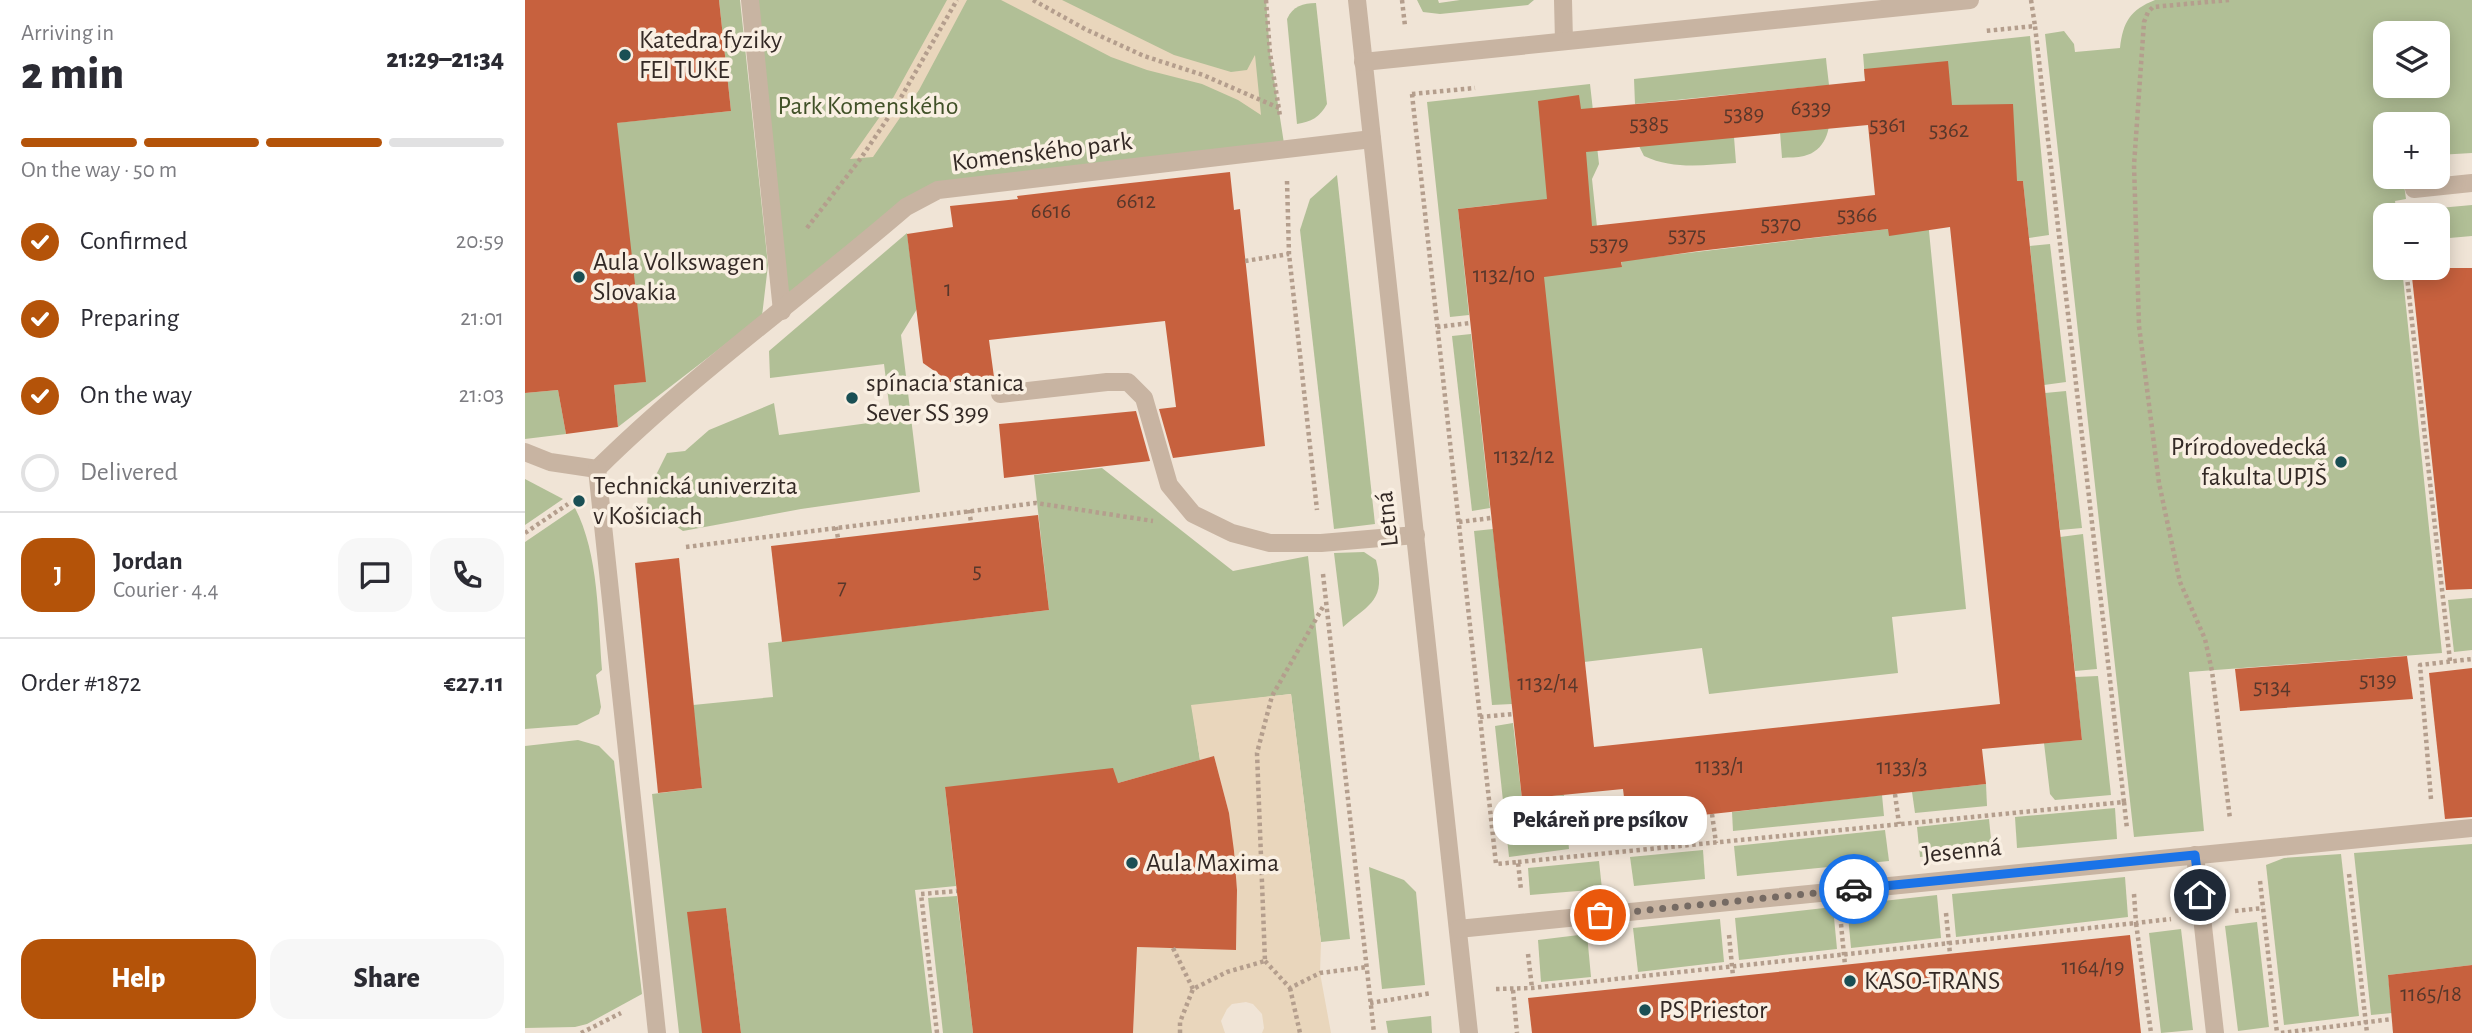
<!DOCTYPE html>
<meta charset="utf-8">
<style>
:root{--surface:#fff;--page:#f7f7f7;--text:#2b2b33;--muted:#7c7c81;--line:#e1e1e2;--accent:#b45309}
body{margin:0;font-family:"Alegreya Sans",sans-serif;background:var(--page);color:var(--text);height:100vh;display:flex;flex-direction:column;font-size:26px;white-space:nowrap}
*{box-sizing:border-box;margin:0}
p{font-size:23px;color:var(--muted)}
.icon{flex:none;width:38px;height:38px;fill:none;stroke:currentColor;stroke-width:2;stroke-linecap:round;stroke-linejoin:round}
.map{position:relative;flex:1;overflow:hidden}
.panel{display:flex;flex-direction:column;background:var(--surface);width:525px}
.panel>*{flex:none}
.tools{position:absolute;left:1848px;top:21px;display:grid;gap:14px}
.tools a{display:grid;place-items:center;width:77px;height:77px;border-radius:14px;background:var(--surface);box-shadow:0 4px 18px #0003;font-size:35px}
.pin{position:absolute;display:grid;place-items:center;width:60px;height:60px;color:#fff;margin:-30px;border:4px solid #fff;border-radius:50%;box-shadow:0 2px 7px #0007}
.courier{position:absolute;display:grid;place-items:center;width:70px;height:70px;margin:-35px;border:5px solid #1a73e8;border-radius:50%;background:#fff;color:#222;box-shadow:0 2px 9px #0007}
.bubble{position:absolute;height:49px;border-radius:21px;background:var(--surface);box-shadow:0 4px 18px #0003;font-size:23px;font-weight:800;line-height:49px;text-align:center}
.summary em{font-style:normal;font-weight:800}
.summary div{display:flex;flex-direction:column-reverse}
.summary{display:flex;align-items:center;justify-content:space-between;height:119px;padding:0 21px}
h1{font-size:46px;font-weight:800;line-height:52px}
.bar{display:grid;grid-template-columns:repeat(4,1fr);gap:10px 7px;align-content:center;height:84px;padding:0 21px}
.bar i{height:9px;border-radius:5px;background:var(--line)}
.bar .selected{background:var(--accent)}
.bar p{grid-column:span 4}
.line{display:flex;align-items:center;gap:18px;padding:0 21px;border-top:2px solid var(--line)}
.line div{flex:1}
.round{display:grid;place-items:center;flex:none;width:74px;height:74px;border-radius:21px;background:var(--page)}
ol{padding:0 21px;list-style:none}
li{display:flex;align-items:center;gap:21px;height:77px}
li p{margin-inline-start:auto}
li .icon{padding:7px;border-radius:50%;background:var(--accent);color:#fff;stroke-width:4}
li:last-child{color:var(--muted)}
li i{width:38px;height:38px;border:4px solid var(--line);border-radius:50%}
.action{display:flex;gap:14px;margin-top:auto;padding:14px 21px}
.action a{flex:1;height:80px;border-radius:21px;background:var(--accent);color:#fff;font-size:28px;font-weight:800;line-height:80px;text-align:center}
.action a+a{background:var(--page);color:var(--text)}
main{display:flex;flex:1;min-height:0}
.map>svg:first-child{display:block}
</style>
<main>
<section class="panel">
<div class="summary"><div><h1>2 min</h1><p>Arriving in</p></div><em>21:29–21:34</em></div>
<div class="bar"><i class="selected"></i><i class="selected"></i><i class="selected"></i><i></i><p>On the way · 50 m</p></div>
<ol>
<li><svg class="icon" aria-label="check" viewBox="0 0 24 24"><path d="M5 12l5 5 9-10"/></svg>Confirmed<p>20:59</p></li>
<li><svg class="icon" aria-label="check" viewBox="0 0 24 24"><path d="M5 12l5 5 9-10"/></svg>Preparing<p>21:01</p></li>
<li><svg class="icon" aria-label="check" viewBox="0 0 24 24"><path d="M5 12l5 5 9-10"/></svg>On the way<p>21:03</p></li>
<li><i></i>Delivered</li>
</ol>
<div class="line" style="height:126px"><b class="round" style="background:var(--accent);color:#fff">J</b><div><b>Jordan</b><p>Courier · 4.4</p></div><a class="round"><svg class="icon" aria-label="chat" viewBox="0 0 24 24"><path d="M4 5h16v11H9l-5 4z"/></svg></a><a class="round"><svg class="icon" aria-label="phone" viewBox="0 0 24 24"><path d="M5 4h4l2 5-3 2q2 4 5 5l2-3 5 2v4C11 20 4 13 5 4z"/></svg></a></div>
<div class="line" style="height:91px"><div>Order #1872</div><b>€27.11</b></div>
<div class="action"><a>Help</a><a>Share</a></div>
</section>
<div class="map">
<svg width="1947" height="1033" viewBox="0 0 1947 1033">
<rect width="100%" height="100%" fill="#f0e4d6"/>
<g fill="#b1bf96" fill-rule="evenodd">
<polygon points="194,0 215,0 243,265 237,316 93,427 89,385 120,382 71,125 206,111"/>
<polygon points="225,0 741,0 745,53 760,150 413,190 257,311"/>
<polygon points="892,0 913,0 914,3 935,0 1009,0 1003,5 915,14 898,12"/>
<path d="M1630,0H1947V153L1913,155V124H1860V177H1878L1881,199L1870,201L1872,215H1860V268H1877L1917,653L1664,672L1679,831L1609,837L1520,34L1539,31L1549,44L1550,52L1595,48C1598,22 1605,10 1630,0ZM1860,33H1913V86H1860Z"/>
<path d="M791,3L802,104C795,117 786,122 772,124L762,19C768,6 778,3 791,3Z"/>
<polygon points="1505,36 1524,235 1504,238 1498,181 1421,187 1345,141 1338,54"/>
<path d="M1301,58C1303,86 1318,147 1279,156C1272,158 1264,157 1257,158L1255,132L1299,128L1294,86L1110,104L1109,79Z"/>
<polygon points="1065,84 1074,164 1067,179 1072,227 1097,266 1096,261 1363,229 1400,190 1441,609 1367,617 1373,673 1184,694 1177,648 1059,662 975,204 933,209 944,315 925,317 902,102"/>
<path d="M1209,137L1211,163C1179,165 1149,170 1119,156L1114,146Z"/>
<polygon points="812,175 850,524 809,529 775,230 785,199"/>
<polygon points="1947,205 1947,236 1913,239 1913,215 1881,215 1881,211"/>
<polygon points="382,233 392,309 376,335 395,492 276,509 158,531 122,506 123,491 142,453 160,451 184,430 249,403 254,435 366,420 359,364 245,378 244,351"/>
<polygon points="1525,244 1541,382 1519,385 1505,246"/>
<polygon points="946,334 965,508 947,511 927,336"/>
<polygon points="33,390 41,434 0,439 0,393"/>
<polygon points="1541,391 1557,528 1535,530 1520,393"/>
<polygon points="577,468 708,571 783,556 825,939 796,942 766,694 667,706 675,760 593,783 420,787 431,886 390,890 407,1033 216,1033 201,908 177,1033 154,1033 127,794 177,788 168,705 248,697 243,643 524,610 509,475"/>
<polygon points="0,479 38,499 0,525"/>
<path d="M50,508C74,554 73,619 77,670L71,675L76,707L74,714L52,725L0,729V542Z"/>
<polygon points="968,529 987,704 967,705 949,531"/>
<polygon points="1558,534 1572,669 1550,671 1535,537"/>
<path d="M839,552L851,560C861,600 846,603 818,627L809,553Z"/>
<polygon points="1947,598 1947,650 1929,652 1923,600"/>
<polygon points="1573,676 1586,795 1530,800 1525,794 1519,743 1557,740 1550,677"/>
<polygon points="988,723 997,799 1039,795 1044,849 984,857 970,726"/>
<polygon points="53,740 74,746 89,761 117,994 62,1024 50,1027 0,1028 0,746"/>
<polygon points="1461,784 1462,806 1390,813 1387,792"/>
<polygon points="1357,795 1359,816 1208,831 1207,812"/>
<polygon points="1590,808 1592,839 1492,848 1490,817"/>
<polygon points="1174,815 1176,835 1104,843 1102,822"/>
<polygon points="1464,819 1467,849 1395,857 1392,827"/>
<polygon points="1360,830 1364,861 1212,876 1209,846"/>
<polygon points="1947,844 1947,965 1863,975 1867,1013 1846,1015 1829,853"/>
<polygon points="1178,850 1180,879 1109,886 1105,857"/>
<polygon points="1816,854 1834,1016 1759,1025 1741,865 1759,858"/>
<polygon points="1074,861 1077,889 1005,895 1003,868"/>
<polygon points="844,867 879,880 891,892 900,985 857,989"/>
<polygon points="1600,877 1603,917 1431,937 1427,894"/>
<polygon points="1412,895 1416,938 1326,948 1322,905"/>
<polygon points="432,896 448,1033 418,1033 403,898"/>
<polygon points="1308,907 1312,949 1214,960 1210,918"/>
<polygon points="1195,919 1199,962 1113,972 1108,928"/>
<polygon points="1732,922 1744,1027 1713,1031 1700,926"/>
<polygon points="1656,929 1668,1030 1636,1033 1624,933"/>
<polygon points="1062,934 1066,977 1016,982 1013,940"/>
<polygon points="906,1016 907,1033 863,1033 861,1021"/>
</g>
<g fill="#e9d6bc">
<polygon points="422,0 442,0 394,90 348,157 325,159 368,98"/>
<polygon points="476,0 537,0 649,55 706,72 722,70 730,55 736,115 713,100 677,84 622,70 586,57"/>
<polygon points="766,694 796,942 795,973 806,1033 737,1033 739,1028 737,1014 728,1004 721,1002 707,1004 702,1009 696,1021 700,1033 608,1033 612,947 711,950 712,890 704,813 689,756 675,760 666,705"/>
</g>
<g fill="#c7613e" fill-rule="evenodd">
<polygon points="0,0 194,0 206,111 92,123 121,382 89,385 93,427 41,434 33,390 0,393"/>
<path d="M1423,61L1427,105L1488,104L1492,181H1498L1557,740L1457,749L1461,784L1187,814L1102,822L1098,789L997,799L933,209L1022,199L1013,101L1054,95L1056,109L1157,100L1340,81L1339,69ZM1343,125L1350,195L1067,226L1061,152ZM1425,227L1475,704L1069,747L1019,277L1097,267L1096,262L1174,251L1363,229L1364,236Z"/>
<polygon points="705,172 709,210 715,209 740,446 648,458 634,409 651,407 640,321 464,340 469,377 425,382 398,363 382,234 428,227 425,206 493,199 492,196 560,188"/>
<polygon points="1886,268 1947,268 1947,589 1921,590"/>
<polygon points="611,411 625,461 479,478 474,424"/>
<polygon points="513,515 524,610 257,642 246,546"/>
<polygon points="154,558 177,788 133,793 110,563"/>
<polygon points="1882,656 1888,699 1715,711 1710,669"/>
<polygon points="1947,668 1947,817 1920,819 1904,673"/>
<polygon points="689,756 704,813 709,851 712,890 711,950 612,947 608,1033 448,1033 420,787 588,768 593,783"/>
<polygon points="201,908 216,1033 177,1033 162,912"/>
<polygon points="1605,935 1616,1033 1007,1033 1003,998"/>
<polygon points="1947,965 1947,1033 1868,1033 1863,975"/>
</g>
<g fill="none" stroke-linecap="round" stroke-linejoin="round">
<g stroke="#b49e8d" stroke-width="4.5" stroke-dasharray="3.5 3.5" stroke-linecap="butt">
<polyline points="508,0 560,29 619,56 678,75 754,108"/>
<polyline points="741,0 745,53 755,116"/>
<polyline points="877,0 880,26"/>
<polyline points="1506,0 1510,26"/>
<polyline points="1704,0 1628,7 1623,12 1619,22 1609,165 1614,326 1634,483 1655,582 1680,639 1687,671 1705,819"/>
<polyline points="887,94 950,88"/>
<polyline points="887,94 971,864 993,862 996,890"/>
<polyline points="762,181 764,254 792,510"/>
<polyline points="282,228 336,158 371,106 432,0"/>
<polyline points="720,261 764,254"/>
<polyline points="1881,268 1925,661"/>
<polyline points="912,327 945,323"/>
<polyline points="444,510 446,522"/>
<polyline points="934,522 966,518"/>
<polyline points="311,527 313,538"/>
<polyline points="0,533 43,504"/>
<polyline points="161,547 511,503 628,521"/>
<polyline points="798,574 849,1033"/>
<polyline points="955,717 988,714"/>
<polyline points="1370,794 1374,824"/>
<polyline points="1906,799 1895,665 1947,659"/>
<polyline points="1599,802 1602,829"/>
<polyline points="1187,814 1191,843"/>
<polyline points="993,862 1599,802 1510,26 1460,31"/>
<polyline points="1824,874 1842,1033"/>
<polyline points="1735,881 1752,1033"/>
<polyline points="1609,894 1611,923 1646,919"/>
<polyline points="1710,911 1738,908"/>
<polyline points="1421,913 1425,954"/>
<polyline points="1316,924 1320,965"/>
<polyline points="1204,935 1208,976"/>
<polyline points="648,948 668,989"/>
<polyline points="1003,954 1007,988"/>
<polyline points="740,961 765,988 795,973 842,967"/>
<polyline points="765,988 775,1033"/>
<polyline points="971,989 1007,988 1611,923 1626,1033"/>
<polyline points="988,990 992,1033"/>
<polyline points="845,1003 907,993"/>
<polyline points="56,1033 96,1013"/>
<polyline points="412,1033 396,894 432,891"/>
<polyline points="655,1033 655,1022 668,989 702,972 740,961 732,753 747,696 799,605"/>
<polyline points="1756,1033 1867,1019"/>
</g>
<g stroke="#c8b4a2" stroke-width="18">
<polyline points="225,0 257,311"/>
<polyline points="1038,0 1039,41"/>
<polyline points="1889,189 1947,183"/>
<polyline points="475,394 582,382 603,382 619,398 644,485 668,514 707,533 745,543 796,543 891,535"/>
<path d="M0,452L25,462L72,469C168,374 279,295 381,207L413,190L847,139"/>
<polyline points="72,469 132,1033"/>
</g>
<g stroke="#c8b4a2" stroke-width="18">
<polyline points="832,0 944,1033"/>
<polyline points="838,62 1445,0"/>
<polyline points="1670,855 1690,1033"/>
<polyline points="933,929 1947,828"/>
</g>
</g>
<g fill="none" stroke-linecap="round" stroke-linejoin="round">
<polyline stroke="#756a63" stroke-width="7" stroke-dasharray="0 12.6" points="1075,915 1329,889"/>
<polyline stroke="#1a73e8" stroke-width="9" points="1329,889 1670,855 1675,895"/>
</g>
<g fill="#1a4f54" stroke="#f9efe2" stroke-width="2.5">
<circle cx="100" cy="55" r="7"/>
<circle cx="54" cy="277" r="7"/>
<circle cx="327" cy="398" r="7"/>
<circle cx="1816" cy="462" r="7"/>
<circle cx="54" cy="501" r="7"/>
<circle cx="607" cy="863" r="7"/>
<circle cx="1325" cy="981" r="7"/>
<circle cx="1120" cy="1010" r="7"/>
</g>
<g text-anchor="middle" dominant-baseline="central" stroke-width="7" stroke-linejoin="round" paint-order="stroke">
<g font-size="23" fill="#58372b">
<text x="1286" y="108">6339</text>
<text x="1219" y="114">5389</text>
<text x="1124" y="124">5385</text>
<text x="1363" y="125">5361</text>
<text x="1424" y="130">5362</text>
<text x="611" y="201">6612</text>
<text x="526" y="211">6616</text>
<text x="1332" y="215">5366</text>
<text x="1256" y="224">5370</text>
<text x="1162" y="235">5375</text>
<text x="1084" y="244">5379</text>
<text x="979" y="275">1132/10</text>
<text x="423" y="289">1</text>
<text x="999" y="456">1132/12</text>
<text x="452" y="571">5</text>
<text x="317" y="587">7</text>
<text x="1853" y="680">5139</text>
<text x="1023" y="683">1132/14</text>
<text x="1747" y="687">5134</text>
<text x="1195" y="766">1133/1</text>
<text x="1377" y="767">1133/3</text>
<text x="1568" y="967">1164/19</text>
<text x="1906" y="994">1165/18</text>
</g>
<g font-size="26" fill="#332925" stroke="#f9efe2" text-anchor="start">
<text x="114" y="40">Katedra fyziky<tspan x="114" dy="30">FEI TUKE</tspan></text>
<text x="68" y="262">Aula Volkswagen<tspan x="68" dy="30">Slovakia</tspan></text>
<text x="341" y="383">spínacia stanica<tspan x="341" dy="30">Sever SS 399</tspan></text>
<text x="1802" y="447" text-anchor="end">Prírodovedecká<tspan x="1802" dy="30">fakulta UPJŠ</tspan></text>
<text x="68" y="486">Technická univerzita<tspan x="68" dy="30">v Košiciach</tspan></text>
<text x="621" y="863">Aula Maxima</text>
<text x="1339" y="981">KASO-TRANS</text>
<text x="1134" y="1010">PS Priestor</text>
</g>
<g font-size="26" fill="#415128" stroke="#f9efe2">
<text x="343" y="106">Park Komenského</text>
</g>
<g font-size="26" fill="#332925" stroke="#f9efe2">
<text transform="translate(517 152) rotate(-7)">Komenského park</text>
<text transform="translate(862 519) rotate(-96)">Letná</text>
<text transform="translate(1437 851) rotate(-6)">Jesenná</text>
</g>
</g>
</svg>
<div class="tools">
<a><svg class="icon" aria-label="layers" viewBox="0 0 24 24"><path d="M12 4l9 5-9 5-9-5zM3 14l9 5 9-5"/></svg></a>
<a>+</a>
<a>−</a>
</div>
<div class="pin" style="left:1075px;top:915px;background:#ea580c"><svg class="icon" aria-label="bag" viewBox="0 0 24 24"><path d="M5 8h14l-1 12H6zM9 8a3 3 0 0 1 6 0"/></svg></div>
<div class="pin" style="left:1675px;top:895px;background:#1f2937"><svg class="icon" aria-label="home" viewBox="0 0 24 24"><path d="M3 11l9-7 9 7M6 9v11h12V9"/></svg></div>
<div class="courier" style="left:1329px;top:889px"><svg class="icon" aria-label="car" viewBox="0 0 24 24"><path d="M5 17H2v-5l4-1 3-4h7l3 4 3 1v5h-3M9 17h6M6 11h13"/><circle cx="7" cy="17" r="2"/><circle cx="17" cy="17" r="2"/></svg></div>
<div class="bubble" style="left:968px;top:796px;width:214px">Pekáreň pre psíkov</div>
</div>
</main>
